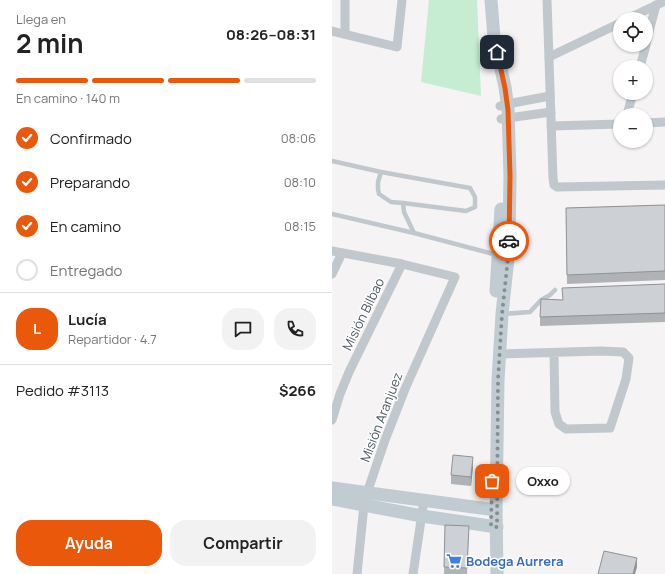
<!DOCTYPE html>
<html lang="es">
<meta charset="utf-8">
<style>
:root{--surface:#fff;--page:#f2f2f2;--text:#222;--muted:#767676;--line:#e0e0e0;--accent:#ea580c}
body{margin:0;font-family:Manrope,sans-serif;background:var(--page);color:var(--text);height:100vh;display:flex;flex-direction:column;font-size:15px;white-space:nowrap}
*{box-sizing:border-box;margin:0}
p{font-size:13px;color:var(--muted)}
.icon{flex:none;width:22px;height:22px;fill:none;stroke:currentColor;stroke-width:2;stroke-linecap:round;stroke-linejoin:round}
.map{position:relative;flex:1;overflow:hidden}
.side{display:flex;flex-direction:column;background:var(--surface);width:332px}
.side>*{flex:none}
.buttons{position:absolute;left:281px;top:12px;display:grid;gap:8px}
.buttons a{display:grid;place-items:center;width:40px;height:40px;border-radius:50%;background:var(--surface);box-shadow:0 1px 3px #0004;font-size:20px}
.pin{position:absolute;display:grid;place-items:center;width:34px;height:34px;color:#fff;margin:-17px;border-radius:8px;box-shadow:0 2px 6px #0006}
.courier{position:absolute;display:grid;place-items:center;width:40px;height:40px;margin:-20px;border:3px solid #ea580c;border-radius:50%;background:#fff;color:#222;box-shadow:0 1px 5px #0007}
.bubble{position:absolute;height:28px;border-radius:14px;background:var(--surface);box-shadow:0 1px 3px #0004;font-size:13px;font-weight:700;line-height:28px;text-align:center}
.overview em{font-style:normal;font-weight:700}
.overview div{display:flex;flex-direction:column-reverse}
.overview{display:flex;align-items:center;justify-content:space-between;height:68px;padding:0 16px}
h1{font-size:26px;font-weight:700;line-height:30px}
.bar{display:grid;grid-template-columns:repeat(4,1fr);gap:6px 4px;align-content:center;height:48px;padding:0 16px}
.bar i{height:5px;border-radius:3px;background:var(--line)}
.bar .active{background:var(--accent)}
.bar p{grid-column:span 4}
.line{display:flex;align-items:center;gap:10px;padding:0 16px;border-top:1px solid var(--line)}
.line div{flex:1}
.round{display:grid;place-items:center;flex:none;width:42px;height:42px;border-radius:16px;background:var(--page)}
ol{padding:0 16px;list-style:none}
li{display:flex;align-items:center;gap:12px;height:44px}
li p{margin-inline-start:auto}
li .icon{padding:4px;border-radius:50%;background:var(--accent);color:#fff;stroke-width:4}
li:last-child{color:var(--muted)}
li i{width:22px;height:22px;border:2px solid var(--line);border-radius:50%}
.button{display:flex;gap:8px;margin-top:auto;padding:8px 16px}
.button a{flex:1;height:46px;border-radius:16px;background:var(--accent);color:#fff;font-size:16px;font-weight:700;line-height:46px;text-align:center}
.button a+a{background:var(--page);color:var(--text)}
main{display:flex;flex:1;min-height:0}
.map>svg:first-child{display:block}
</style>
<main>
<section class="side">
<div class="overview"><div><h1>2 min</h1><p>Llega en</p></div><em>08:26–08:31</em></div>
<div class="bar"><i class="active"></i><i class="active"></i><i class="active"></i><i></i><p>En camino · 140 m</p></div>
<ol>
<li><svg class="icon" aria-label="check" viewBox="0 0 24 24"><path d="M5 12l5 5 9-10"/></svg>Confirmado<p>08:06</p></li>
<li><svg class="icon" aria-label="check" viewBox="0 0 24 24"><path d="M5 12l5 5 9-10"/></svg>Preparando<p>08:10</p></li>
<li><svg class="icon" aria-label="check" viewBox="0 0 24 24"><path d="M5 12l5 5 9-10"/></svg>En camino<p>08:15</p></li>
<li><i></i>Entregado</li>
</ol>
<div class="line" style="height:72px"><b class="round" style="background:var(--accent);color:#fff">L</b><div><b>Lucía</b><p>Repartidor · 4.7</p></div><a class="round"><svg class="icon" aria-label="chat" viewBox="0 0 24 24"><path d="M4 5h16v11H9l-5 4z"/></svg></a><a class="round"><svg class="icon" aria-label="phone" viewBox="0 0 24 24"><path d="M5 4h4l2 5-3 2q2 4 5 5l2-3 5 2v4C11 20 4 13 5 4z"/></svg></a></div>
<div class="line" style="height:52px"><div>Pedido #3113</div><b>$266</b></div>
<div class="button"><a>Ayuda</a><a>Compartir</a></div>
</section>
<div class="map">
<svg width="333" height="574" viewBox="0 0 333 574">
<rect width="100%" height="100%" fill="#f5f3f3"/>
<polygon fill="#c6edd2" points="97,0 145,0 149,96 89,82"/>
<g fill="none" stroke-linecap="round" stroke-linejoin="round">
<g stroke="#c0c8ce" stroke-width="4.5">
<polyline points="0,161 49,172 138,188 143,197 143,207 134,211 71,203 72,212 82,233"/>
<polyline points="49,172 46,182 46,189 47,194 59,202 71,203"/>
<polyline points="0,214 82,233 165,255"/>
<polyline points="171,314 198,312 209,300 218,295 223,290"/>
</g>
<g stroke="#c0c8ce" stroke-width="9">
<polyline points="215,0 221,178 222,185 225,187 333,185"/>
<polyline points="295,19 333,1"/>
<polyline points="0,31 65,47 70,0"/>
<polyline points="13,34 13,0"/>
<polyline points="314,43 324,5"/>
<polyline points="217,57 288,23"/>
<polyline points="308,67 314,45"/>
<polyline points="168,106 175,104 218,96"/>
<polyline points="295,115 301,93"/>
<polyline points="169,119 219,112"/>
<polyline points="314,123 333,122"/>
<polyline points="219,126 288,124"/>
<polyline points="0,251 70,264 123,277 73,389 53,440 35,493 32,505 25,574"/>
<polyline points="0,274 10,253"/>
<polyline points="167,354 269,351 291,352 297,358 294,379 278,428 234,429 227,424 223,412 222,353"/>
<polyline points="0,420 8,394 17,372 70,264"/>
<polyline points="81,574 92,500"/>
</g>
<g stroke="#c0cbd2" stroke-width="13">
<polyline points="159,0 162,38 173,87 176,109 178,176 177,237 176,258 170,314 166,380 164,510 165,574"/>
<polyline points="164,291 169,209"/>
<polyline points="0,488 164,510"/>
<polyline points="0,499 90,516 165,527"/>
</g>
</g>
<g fill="#b0b3b6">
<polygon points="333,205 333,280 235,284 234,208"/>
<polygon points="333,284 333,322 208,326 208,317"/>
<polygon points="141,466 139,486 119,484 119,475"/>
<polygon points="113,525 137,526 135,574 112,574"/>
</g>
<g fill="#909294">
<polygon points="141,457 141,466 139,486 139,477"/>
<polygon points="305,558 305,567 303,574 301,574"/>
</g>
<g fill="#cdd0d4" stroke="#909294">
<polygon points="333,205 333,271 235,275 234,208"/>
<polygon points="333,284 333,313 208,317 209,299 231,300 230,288"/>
<polygon points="121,455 141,457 139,477 119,475"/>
<polygon points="113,525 137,526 135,568 112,567"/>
<polygon points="272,551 305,558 301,574 266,574"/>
</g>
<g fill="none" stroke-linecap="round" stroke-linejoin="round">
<polyline stroke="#878e93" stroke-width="4" stroke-dasharray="0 7.2" points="160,481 159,526 165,527 166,380 170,314 176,258 177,241"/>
<polyline stroke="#ea580c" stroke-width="5" points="165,52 173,88 176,110 178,176 177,241"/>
</g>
<defs>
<symbol id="supermarket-bare" viewBox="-9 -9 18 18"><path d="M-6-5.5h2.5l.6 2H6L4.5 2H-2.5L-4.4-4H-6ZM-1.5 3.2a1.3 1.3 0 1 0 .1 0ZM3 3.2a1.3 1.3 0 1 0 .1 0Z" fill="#3f7fe0" stroke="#fff" stroke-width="2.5" paint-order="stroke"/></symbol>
</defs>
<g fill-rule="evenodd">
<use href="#supermarket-bare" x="111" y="550" width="22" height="22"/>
</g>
<g text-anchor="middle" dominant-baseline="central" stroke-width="3" stroke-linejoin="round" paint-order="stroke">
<g font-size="13" fill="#4c585f" stroke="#fff">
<text transform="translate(31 314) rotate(-64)">Misión Bilbao</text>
<text transform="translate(49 417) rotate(-69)">Misión Aranjuez</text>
</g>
<g font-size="13" font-weight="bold" fill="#366cbe" stroke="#fff" text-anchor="start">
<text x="134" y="561">Bodega Aurrera</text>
</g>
</g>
</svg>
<div class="buttons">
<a><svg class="icon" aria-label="locate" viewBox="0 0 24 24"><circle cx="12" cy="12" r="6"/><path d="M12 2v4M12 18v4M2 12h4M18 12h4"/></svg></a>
<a>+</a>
<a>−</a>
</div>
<div class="pin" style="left:160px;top:481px;background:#ea580c"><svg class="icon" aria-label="bag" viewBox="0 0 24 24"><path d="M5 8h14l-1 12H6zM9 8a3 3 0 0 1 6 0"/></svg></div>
<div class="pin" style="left:165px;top:52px;background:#1f2937"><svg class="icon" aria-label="home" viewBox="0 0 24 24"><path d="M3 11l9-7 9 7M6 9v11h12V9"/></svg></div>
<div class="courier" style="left:177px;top:241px"><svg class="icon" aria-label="car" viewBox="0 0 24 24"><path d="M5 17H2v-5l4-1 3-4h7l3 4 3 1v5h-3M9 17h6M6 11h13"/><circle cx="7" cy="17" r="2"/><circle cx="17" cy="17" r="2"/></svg></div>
<div class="bubble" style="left:184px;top:467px;width:54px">Oxxo</div>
</div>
</main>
